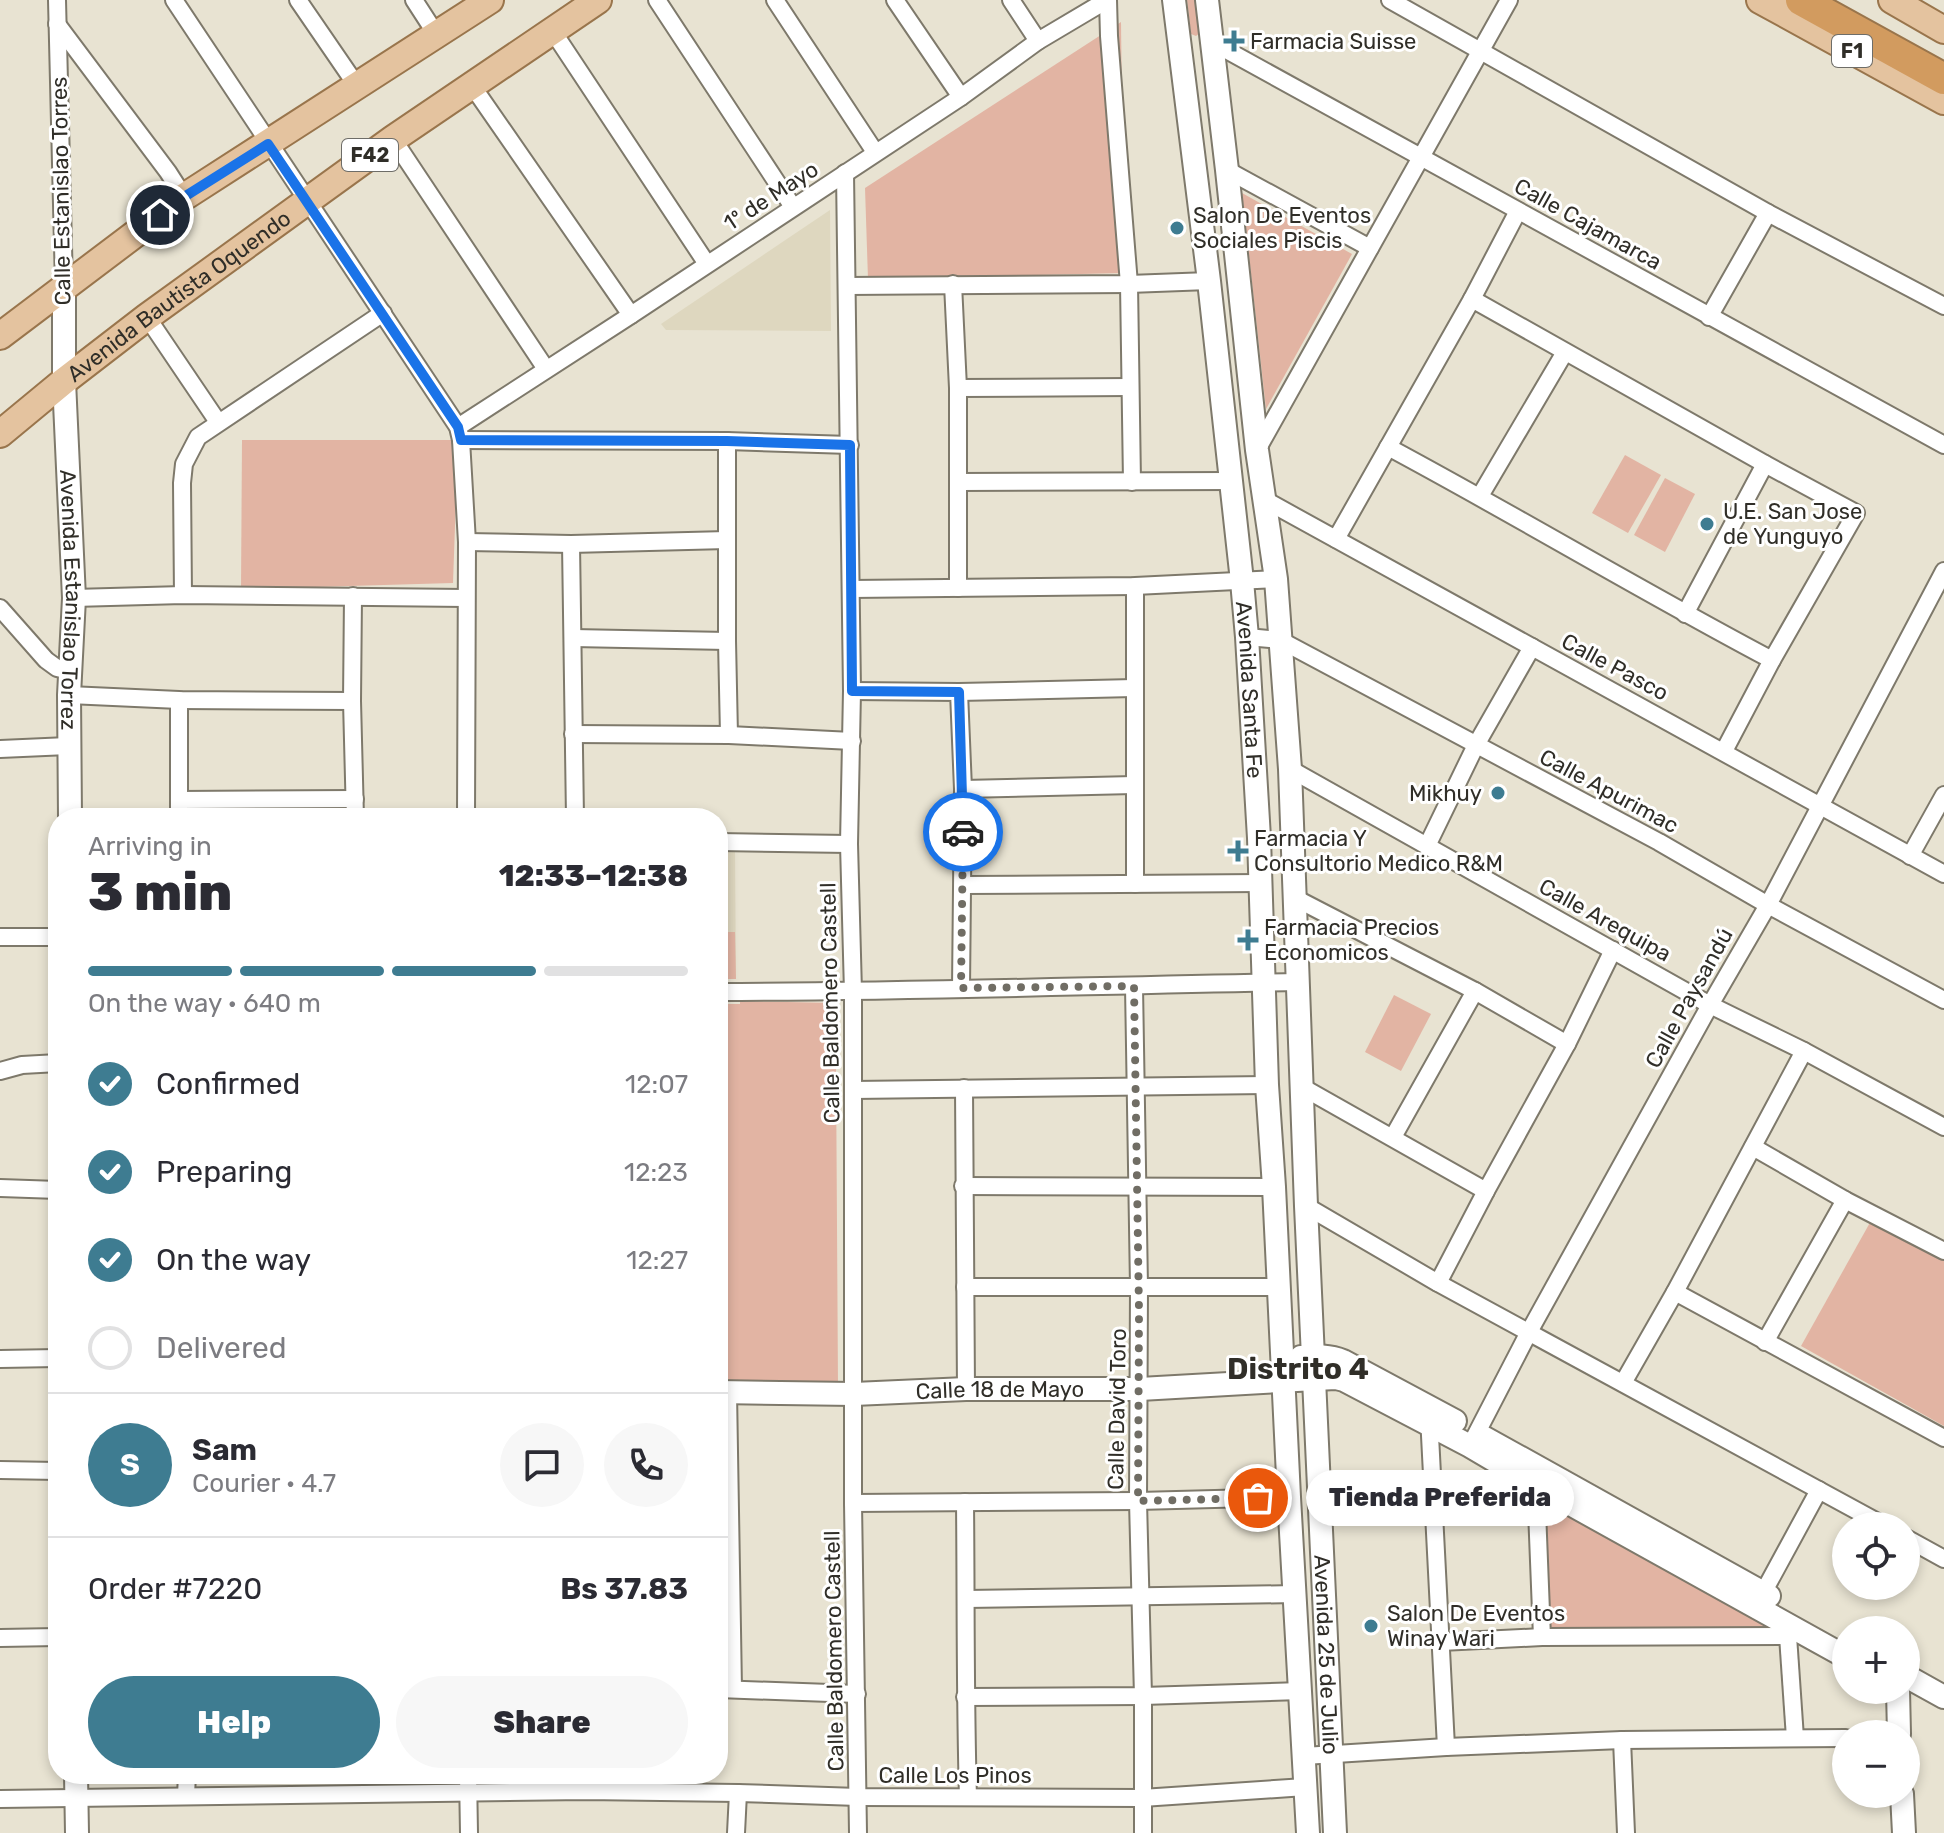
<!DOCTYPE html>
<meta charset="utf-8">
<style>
:root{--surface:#fff;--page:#f7f7f7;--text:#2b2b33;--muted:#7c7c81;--line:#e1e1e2;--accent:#3e7c91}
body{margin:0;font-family:Rubik,sans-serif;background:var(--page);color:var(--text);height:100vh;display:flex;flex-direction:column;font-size:30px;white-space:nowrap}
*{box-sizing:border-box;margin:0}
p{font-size:26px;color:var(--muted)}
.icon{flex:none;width:44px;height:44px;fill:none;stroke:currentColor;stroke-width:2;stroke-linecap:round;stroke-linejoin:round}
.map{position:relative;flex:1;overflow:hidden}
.drawer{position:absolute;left:48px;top:808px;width:680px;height:976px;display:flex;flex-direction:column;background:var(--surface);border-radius:32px;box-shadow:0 4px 12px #0003}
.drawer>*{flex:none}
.controls{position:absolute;left:1832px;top:1512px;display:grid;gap:16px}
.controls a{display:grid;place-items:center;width:88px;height:88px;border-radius:50%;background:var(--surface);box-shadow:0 4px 12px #0003;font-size:40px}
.pin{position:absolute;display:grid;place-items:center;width:68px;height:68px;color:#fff;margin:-34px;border:4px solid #fff;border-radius:50%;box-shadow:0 2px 8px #0007}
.courier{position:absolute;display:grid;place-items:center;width:80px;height:80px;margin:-40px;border:6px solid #1a73e8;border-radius:50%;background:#fff;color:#222;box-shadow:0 2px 10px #0007}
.bubble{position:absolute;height:56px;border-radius:28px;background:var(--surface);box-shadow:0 4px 12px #0003;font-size:26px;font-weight:800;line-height:56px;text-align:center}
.headline em{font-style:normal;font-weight:800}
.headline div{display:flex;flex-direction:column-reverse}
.headline{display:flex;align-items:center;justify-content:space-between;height:136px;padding:0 40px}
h1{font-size:52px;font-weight:800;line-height:60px}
.bar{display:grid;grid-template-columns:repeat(4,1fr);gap:12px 8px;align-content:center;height:96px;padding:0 40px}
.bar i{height:10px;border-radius:6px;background:var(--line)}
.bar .selected{background:var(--accent)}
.bar p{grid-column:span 4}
.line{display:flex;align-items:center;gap:20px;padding:0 40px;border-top:2px solid var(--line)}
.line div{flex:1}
.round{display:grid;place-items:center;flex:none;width:84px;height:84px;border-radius:42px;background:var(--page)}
ol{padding:0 40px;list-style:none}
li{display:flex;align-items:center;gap:24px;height:88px}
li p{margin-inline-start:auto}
li .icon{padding:8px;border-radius:50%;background:var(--accent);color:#fff;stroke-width:4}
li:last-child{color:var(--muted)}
li i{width:44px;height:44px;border:4px solid var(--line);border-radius:50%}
.primary-button{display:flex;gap:16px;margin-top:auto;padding:16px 40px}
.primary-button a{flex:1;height:92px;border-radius:48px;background:var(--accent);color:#fff;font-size:32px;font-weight:800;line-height:92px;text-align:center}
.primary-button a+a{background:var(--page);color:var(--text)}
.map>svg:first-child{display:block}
</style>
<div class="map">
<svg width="1944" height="1833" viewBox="0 0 1944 1833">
<rect width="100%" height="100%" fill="#e8e3d2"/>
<g fill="#ded7bf">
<polygon points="830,210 831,331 666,330 661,324"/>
<polygon points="718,851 735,851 736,979 718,979"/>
</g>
<g fill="#e2b4a3">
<polygon points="1187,0 1196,0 1200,33 1196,36 1191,34"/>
<polygon points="1121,22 1124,273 868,279 865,188"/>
<polygon points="1242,193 1352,254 1266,409"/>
<polygon points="242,440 458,440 453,583 241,589"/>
<polygon points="1625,455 1661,475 1628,533 1592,513"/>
<polygon points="1665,478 1695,494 1665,552 1634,535"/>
<polygon points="718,932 735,932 736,979 718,979"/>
<polygon points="1394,995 1431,1014 1401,1071 1365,1052"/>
<polygon points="740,1001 836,1003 838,1064 836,1065 838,1386 718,1384 718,1004 740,1004"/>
<polygon points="1872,1219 1944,1259 1944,1426 1801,1346"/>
<polygon points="1538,1497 1789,1630 1541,1635"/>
</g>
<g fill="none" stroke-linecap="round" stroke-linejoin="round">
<defs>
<g id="street">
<polyline points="57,0 64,286"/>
<polyline points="174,0 458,427 461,440 467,542 466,818"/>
<polyline points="298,0 357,86"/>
<polyline points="414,0 436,34"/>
<polyline points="657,0 793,207"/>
<polyline points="775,0 875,152"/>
<polyline points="895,0 961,97"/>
<polyline points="1011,0 1038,41"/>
<polyline points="1108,0 1109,36 1129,284 1132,482"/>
<polyline points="1390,0 1768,213 1944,306"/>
<polyline points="57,24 168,172 184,197"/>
<polyline points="552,30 707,264"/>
<path d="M1210,41C1456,174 1700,310 1944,445"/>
<polyline points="471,84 631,315"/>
<polyline points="393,139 546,369"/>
<polyline points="1227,170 1370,248"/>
<polyline points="845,173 852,691 849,844 853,992 853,1503 858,1833"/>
<polyline points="953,284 958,388 958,588"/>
<polyline points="847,286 1129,284 1209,281"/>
<polyline points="1472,299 1765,464 1856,513 1772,660 1724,751"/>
<polyline points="147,317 218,422"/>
<polyline points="1709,317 1768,213"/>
<polyline points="958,388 1130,387"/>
<polyline points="458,427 631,315 961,97 1038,41 1107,0"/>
<polyline points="461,440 727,441 850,445"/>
<polyline points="727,441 727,641 729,735"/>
<path d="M1388,447C1517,516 1643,592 1772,660"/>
<polyline points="1257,450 1509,0"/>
<polyline points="959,482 1231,481"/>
<polyline points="1480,496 1565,352"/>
<polyline points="1265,500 1944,874"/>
<polyline points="1336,539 1472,299 1518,211"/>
<polyline points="467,542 571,544 727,540"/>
<polyline points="571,544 575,818"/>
<polyline points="851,589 1135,586 1276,579"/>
<polyline points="183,595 182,483 184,464 198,437 383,313"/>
<polyline points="353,596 352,701 355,818"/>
<polyline points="74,598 183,595 466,598"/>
<polyline points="0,608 46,660 57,668 70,671"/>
<polyline points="1685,614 1765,464"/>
<polyline points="1247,637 1280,640 1659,842 1768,905 1944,1000"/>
<polyline points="573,638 727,641"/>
<polyline points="852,691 959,692 963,789 961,988"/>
<polyline points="959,692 1134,688"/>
<polyline points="69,695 179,700 352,701"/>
<polyline points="573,734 729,735 852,741"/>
<polyline points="0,749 68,746"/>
<polyline points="1290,769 1710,1005 1804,1051 1944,1127"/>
<polyline points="963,789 1134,785"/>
<polyline points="179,800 355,799"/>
<polyline points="179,818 179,700"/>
<polyline points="718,842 849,844"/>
<polyline points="1427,846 1476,745 1532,647"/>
<polyline points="1910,856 1944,795"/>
<polyline points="1135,884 1135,586"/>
<polyline points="963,885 1261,883"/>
<polyline points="1295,898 1475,991 1567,1044"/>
<polyline points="0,937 58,937"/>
<polyline points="1134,986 1139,1287 1138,1501 1143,1696 1143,1833"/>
<path d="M718,992C912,992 1105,985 1299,982"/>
<polyline points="0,1071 22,1065 58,1063"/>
<polyline points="1302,1087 1486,1191"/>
<polyline points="964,1088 966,1389"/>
<polyline points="853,1090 1267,1085"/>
<polyline points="1393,1137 1475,991"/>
<polyline points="1753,1147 1845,1200 1944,1251"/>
<polyline points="963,1186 1274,1187"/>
<polyline points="0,1188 58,1190"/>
<polyline points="1306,1206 1438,1283 1885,1526"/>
<polyline points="1438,1283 1486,1191 1567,1044 1613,950"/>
<polyline points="965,1287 1279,1287"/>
<polyline points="1675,1292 1944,1438"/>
<polyline points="1765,1342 1845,1200"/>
<polyline points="0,1359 58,1358"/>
<polyline points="1623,1383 1675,1292 1804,1051"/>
<polyline points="728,1392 733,1689"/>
<polyline points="1429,1416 1446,1747"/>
<polyline points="1470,1446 1529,1332 1710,1005 1768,905 1944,571"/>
<polyline points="0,1470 58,1471"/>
<polyline points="1536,1485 1542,1637"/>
<path d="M965,1502C966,1600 965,1698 968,1797"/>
<polyline points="853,1503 1138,1501 1289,1497"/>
<polyline points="1906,1538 1944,1559"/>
<polyline points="1763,1593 1819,1490"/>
<polyline points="966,1599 1295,1594"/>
<polyline points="1788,1636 1795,1738"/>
<polyline points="0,1638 58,1637"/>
<polyline points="1441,1642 1542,1637 1788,1636 1797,1630"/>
<polyline points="718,1689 857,1694"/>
<polyline points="965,1697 1143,1696 1301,1691"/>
<polyline points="1622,1740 1626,1833"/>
<polyline points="1304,1756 1446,1747 1622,1740 1846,1738"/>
<polyline points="468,1774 469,1833"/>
<polyline points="584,1774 585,1791"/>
<polyline points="186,1796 187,1774"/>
<polyline points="0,1799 585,1791 738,1793 858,1797 1142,1798 1305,1787"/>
<polyline points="736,1833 738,1793"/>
</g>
<g id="secondary">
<path id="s1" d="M1174,0L1209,281L1242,581L1247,637L1259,838L1267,1085L1274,1187L1289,1497L1308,1833"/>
<path id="s2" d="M1207,0L1227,170L1257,450L1276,579L1290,769L1306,1206L1335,1833"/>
<path id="s3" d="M64,286V381L74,598L69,695L70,818"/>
<path d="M1301,1357C1316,1356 1329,1355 1343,1361L1455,1421"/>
<path id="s4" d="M718,1392L854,1394L966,1389H1140L1315,1379L1336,1378L1344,1380L1470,1446L1536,1485L1846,1657"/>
<polyline points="1485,1438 1769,1596"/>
<polyline points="1906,1676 1944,1697"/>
<polyline points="1898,1690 1899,1734"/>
<polyline points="76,1774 77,1833"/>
<polyline points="1902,1794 1904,1833"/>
</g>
<g id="primary">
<polyline points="1760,0 1944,101"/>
<polyline points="1892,0 1944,30"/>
<polyline points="0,336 184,197 490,0"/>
<path id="s5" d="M0,434L64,381L147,317L393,139L598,0"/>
</g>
<polyline id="highway" points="1801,0 1944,79"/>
</defs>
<use href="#street" stroke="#7e796b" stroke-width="20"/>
<use href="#secondary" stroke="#7e796b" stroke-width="26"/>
<use href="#primary" stroke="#99754c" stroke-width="30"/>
<use href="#highway" stroke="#99754c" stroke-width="34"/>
<use href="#street" stroke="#fff" stroke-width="16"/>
<use href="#secondary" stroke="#fff" stroke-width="22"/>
<use href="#primary" stroke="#e4c39f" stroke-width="26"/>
<use href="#highway" stroke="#d29b5f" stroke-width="30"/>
</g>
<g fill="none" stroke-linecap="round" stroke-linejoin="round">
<polyline stroke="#706d64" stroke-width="8" stroke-dasharray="0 14.4" points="963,832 961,988 1134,986 1139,1312 1138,1501 1258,1498"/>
<polyline stroke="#1a73e8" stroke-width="10" points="160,215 184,197 268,144 458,427 461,440 727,441 850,445 852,691 959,692 963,832"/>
</g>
<g fill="#3e7c91" stroke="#fff" stroke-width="3">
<path d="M1230 29h8v8h8v8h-8v8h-8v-8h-8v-8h8z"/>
<circle cx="1177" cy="228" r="8"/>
<circle cx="1707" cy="524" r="8"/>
<circle cx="1498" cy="793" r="8"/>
<path d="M1234 839h8v8h8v8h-8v8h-8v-8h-8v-8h8z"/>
<path d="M1244 928h8v8h8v8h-8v8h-8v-8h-8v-8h8z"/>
<circle cx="1371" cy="1626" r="8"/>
</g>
<g text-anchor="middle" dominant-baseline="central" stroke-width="6" stroke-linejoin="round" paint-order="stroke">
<g fill="#fff" stroke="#6e6d68" stroke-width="2">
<rect x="1832" y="35" width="40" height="32" rx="6"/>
<rect x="342" y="139" width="56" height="32" rx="6"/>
</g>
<g font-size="20" font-weight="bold" fill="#302e28">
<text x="1852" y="51">F1</text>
<text x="370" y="155">F42</text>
</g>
<g font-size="22" fill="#302e28" stroke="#fff" text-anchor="start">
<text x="1250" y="41">Farmacia Suisse</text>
<text x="1193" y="215">Salon De Eventos<tspan x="1193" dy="25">Sociales Piscis</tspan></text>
<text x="1723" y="511">U.E. San Jose<tspan x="1723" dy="25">de Yunguyo</tspan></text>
<text x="1482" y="793" text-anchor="end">Mikhuy</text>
<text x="1254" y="838">Farmacia Y<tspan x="1254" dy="25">Consultorio Medico R&amp;M</tspan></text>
<text x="1264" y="927">Farmacia Precios<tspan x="1264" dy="25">Economicos</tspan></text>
<text x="1387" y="1613">Salon De Eventos<tspan x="1387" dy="25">Winay Wari</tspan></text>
</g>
<g font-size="22" fill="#302e28" stroke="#fff">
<text transform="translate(61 191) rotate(-91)">Calle Estanislao Torres</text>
<text transform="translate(771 196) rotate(-33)">1º de Mayo</text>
<text transform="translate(1588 224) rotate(29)">Calle Cajamarca</text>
<text stroke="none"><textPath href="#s5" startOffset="226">Avenida Bautista Oquendo</textPath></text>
<text stroke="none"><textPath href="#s3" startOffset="314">Avenida Estanislao Torrez</textPath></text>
<text transform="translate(1615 667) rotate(28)">Calle Pasco</text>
<text stroke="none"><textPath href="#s1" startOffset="694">Avenida Santa Fe</textPath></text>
<text transform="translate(1609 791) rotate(28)">Calle Apurimac</text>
<text transform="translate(1605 920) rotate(29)">Calle Arequipa</text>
<text transform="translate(1689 998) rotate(-61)">Calle Paysandú</text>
<text transform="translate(830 1003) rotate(-91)">Calle Baldomero Castell</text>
<text stroke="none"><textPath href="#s4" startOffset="282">Calle 18 de Mayo</textPath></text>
<text transform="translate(1117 1409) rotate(-89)">Calle David Toro</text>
<text transform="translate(834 1651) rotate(-91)">Calle Baldomero Castell</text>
<text stroke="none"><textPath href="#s2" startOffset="1660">Avenida 25 de Julio</textPath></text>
<text x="955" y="1775">Calle Los Pinos</text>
</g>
<g font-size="30" font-weight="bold" fill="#302e28" stroke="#fff">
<text x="1298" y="1369">Distrito 4</text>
</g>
</g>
</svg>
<div class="controls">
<a><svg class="icon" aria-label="locate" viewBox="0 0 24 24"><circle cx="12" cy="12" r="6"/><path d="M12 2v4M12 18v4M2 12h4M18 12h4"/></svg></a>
<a>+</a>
<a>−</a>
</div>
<div class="pin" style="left:1258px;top:1498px;background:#ea580c"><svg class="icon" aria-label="bag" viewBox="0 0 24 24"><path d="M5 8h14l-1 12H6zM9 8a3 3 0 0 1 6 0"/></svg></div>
<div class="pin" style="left:160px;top:215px;background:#1f2937"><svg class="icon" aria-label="home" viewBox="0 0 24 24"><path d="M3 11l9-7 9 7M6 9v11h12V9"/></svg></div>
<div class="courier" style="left:963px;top:832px"><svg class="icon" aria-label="car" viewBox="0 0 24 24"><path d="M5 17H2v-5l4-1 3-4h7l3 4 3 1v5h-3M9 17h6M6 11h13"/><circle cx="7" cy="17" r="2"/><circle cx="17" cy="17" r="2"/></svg></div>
<div class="bubble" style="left:1306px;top:1470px;width:268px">Tienda Preferida</div>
<section class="drawer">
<div class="headline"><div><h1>3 min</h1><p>Arriving in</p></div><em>12:33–12:38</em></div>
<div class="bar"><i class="selected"></i><i class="selected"></i><i class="selected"></i><i></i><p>On the way · 640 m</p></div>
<ol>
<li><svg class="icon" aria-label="check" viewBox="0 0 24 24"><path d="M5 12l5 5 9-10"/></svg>Confirmed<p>12:07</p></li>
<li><svg class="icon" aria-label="check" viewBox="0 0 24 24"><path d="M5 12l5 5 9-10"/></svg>Preparing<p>12:23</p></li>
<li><svg class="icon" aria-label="check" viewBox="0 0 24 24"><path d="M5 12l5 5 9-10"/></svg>On the way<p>12:27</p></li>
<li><i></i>Delivered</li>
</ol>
<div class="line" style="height:144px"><b class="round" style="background:var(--accent);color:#fff">S</b><div><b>Sam</b><p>Courier · 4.7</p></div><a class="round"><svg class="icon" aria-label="chat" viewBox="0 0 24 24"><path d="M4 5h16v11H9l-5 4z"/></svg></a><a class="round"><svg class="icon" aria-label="phone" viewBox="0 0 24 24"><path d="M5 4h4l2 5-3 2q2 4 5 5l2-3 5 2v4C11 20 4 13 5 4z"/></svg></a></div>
<div class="line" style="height:104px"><div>Order #7220</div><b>Bs 37.83</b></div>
<div class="primary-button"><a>Help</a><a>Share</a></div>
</section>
</div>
